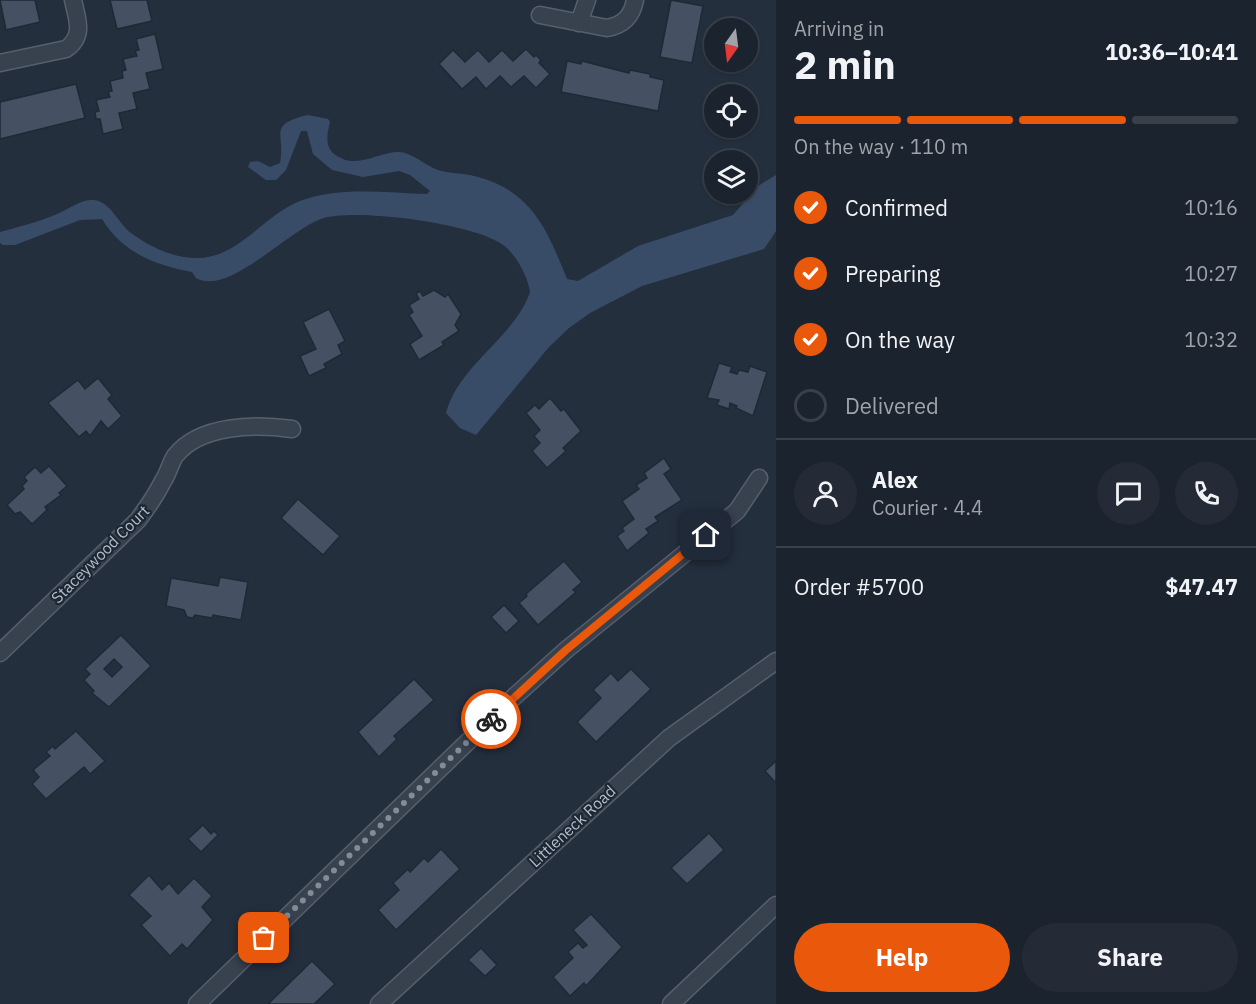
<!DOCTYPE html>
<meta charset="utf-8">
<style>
:root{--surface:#1b232e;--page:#242b36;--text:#f1f3f6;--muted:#a0a4aa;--line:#39404a;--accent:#ea580c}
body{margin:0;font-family:"IBM Plex Sans",sans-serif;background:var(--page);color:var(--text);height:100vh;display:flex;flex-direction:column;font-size:22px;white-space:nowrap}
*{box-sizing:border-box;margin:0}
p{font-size:20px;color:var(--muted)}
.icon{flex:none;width:33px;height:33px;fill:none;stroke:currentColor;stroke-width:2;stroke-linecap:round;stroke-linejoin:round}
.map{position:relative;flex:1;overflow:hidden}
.panel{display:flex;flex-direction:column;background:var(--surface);width:480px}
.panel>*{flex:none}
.needle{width:39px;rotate:194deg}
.fabs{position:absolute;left:704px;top:18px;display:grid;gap:12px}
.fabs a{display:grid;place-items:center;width:54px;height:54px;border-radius:50%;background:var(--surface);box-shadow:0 2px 4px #0004,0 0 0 2px var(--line);font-size:30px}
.pin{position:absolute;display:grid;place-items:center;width:51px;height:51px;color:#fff;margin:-26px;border-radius:12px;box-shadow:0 3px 9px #0006}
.courier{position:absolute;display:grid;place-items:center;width:60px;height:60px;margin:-30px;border:4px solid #ea580c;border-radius:50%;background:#fff;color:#222;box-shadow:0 2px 8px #0007}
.overview em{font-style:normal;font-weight:800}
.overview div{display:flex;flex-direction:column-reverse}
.overview{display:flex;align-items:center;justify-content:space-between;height:102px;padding:0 18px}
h1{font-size:39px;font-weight:800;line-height:45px}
.bar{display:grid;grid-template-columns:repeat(4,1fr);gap:9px 6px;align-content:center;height:72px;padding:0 18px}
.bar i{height:8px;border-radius:4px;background:var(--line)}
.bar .active{background:var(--accent)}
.bar p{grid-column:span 4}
.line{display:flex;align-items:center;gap:15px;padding:0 18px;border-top:2px solid var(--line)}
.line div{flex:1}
.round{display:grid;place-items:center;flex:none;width:63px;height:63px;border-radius:32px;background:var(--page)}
ol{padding:0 18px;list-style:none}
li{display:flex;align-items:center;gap:18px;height:66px}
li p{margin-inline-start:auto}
li .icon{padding:6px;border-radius:50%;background:var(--accent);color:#fff;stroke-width:4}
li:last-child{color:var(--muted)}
li i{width:33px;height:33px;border:3px solid var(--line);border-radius:50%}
.cta{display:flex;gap:12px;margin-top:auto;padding:12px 18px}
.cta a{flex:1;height:69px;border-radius:36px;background:var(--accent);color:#fff;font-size:24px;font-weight:800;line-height:69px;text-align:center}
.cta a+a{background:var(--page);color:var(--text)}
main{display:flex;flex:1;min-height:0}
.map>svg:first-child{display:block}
</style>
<main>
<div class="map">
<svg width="776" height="1004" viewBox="0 0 776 1004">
<rect width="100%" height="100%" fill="#242f3e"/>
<path fill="#394c67" d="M308,115L328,119L330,122C326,139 324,151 343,159C359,166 380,153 397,152C411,151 424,165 438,170C451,174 465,173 478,177C533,192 548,232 567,279L578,281L638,246L733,215L758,186L776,175V231L764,249L642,286L590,313L569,328L549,347L476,435L460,428L446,413C459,365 515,337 530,292C528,277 518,259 507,248C483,224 357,208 324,218C291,227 229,297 196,278L192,272C155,265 123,253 102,219L80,220L15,245H3L0,243V232C17,227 36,223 52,216C64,212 78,201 90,200C109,198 118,223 131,233C150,247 175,259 199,258C239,257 264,215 300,201C340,186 385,193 427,194L430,191L410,175L399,171L363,177L332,170L313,154L307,131H301L286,170L276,180H266L248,167L250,162L258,161L270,167L280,163C286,134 266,125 308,115Z"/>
<g fill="#455162" stroke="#1f2835" stroke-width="1.5" fill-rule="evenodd">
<polygon points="0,0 35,0 40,22 6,30"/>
<polygon points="110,0 147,0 152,21 117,29"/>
<polygon points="671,0 703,6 692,63 660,57"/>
<polygon points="155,34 163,69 146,73 150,89 133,93 137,109 119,113 123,129 103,134 100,119 96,119 95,112 99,111 96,100 110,97 108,92 112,91 110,81 123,78 122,71 126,70 123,59 137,56 135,51 139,50 136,39"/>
<polygon points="526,49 534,57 536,55 541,60 539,63 550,74 536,88 524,76 511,87 500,76 486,89 476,77 462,89 439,64 453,50 465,62 478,50 489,62 502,50 513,61"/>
<polygon points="567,61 581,64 582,61 629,73 630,70 650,74 650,77 664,80 658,111 561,92"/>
<polygon points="76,84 85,118 0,139 0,102"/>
<polygon points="434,290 445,297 448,294 461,314 455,325 459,331 442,342 444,345 419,360 410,344 422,336 409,315 413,312 409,305 419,299 416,294 420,291 423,296"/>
<polygon points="329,309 345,341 338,345 342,354 324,364 326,368 309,376 300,356 316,349 303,322"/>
<polygon points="719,363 732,367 730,372 737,374 739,370 748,372 750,366 767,372 753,416 736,408 737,406 730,403 729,409 717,405 719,400 707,398"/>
<polygon points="98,378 112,395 108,399 122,416 108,429 101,421 90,436 86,431 79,437 48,403 78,380 85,389"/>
<polygon points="550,398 561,411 564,409 581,431 563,448 566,451 547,468 532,451 540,443 534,436 540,430 526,413 535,405 539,409"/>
<polygon points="664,458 671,469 664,474 682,500 655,517 658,521 646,529 649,533 627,551 617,536 624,531 622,528 634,519 622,501 639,489 636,485 647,478 644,473"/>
<polygon points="49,466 67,486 59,493 61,495 45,507 47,510 32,524 20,512 15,514 7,505 24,489 22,486 27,481 24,477 35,467 41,473"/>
<polygon points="298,499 340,536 323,555 281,518"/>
<polygon points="564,561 582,582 573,590 576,592 538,625 519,603 527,596 526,594"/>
<polygon points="220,577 248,582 241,620 213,615 212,618 195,615 193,618 187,617 184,610 166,606 171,578 218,586"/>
<polygon points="504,605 519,621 506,633 491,617"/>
<path d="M121,635L151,666L109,707L92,693L94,691L84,680L90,674L85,669ZM114,659L122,667L112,677L104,669Z"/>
<polygon points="631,669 651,689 596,742 577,722 601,698 593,690 611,673 618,681"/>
<polygon points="414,679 434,700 394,736 397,739 379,757 358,732"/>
<polygon points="76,731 105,761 90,774 84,767 46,799 32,784 39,777 33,770 50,756 46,752 53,746 55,749"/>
<polygon points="776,761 776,783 765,771"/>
<polygon points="203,825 211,834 214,831 218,835 201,852 188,839"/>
<polygon points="709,833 724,850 687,884 671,868"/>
<polygon points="441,849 460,869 396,930 378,910 399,890 393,883 408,869 410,872 424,858 428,862"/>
<polygon points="149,875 162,890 169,883 178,894 194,878 212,896 202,907 213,920 187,949 182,944 170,956 141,925 151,916 129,895"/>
<polygon points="591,914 622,947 586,986 584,983 570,996 553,977 573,958 568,952 578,943 583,948 587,945 573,930"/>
<polygon points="481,948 497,965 485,976 468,960"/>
<polygon points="312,961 335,984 314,1004 268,1004"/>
</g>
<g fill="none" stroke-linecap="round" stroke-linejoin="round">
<defs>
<g id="street">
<path d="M540,15L607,28C624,25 632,16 635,0"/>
<polyline points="579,23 587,0"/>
<path d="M0,63L66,49C85,36 77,19 73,0"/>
<path d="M0,653L138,520C147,508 156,495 163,481C168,474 170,464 175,456C200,424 257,424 292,429"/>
<polyline points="197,1004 515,696 566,650 737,511 759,478"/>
<polyline points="379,1004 669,738 776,661"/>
<polyline points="671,1004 776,905"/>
</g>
</defs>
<use href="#street" stroke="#565f6c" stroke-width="19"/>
<use href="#street" stroke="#38414e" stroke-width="16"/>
</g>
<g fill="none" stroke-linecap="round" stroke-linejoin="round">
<polyline stroke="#828b98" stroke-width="6" stroke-dasharray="0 10.8" points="264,938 491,719"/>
<polyline stroke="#ea580c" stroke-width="8" points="491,719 566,650 706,535"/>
</g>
<g text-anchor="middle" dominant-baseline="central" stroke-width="4.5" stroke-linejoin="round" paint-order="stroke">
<g font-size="16" fill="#b4bcc9" stroke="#1d2633">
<text transform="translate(100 554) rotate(-45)">Staceywood Court</text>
<text transform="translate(572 826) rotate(-43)">Littleneck Road</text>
</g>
</g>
</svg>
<div class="fabs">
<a><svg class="needle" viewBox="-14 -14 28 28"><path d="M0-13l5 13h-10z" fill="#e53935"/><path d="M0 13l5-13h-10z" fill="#a0a4aa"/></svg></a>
<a><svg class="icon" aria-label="locate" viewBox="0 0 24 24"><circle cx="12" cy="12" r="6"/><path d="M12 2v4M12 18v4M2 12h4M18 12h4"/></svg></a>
<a><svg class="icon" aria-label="layers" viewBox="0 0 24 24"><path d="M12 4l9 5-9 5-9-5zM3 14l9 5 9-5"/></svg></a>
</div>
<div class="pin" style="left:264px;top:938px;background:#ea580c"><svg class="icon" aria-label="bag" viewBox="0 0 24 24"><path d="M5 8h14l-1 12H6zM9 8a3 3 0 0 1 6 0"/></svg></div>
<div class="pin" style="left:706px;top:535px;background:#1f2937"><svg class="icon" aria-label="home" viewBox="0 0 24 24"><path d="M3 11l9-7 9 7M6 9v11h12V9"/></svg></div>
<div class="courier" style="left:491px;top:719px"><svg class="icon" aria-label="bike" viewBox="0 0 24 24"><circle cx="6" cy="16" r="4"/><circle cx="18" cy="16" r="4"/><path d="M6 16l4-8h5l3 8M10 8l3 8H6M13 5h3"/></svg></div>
</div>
<section class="panel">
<div class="overview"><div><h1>2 min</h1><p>Arriving in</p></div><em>10:36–10:41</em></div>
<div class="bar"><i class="active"></i><i class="active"></i><i class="active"></i><i></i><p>On the way · 110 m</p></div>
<ol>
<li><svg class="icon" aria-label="check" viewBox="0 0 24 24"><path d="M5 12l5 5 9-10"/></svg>Confirmed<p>10:16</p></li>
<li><svg class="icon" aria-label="check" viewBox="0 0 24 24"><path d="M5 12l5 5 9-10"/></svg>Preparing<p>10:27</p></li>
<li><svg class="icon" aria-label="check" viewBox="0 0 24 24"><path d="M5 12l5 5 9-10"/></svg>On the way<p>10:32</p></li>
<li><i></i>Delivered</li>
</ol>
<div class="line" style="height:108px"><a class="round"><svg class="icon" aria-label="person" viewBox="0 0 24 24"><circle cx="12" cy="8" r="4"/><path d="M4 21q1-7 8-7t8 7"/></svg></a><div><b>Alex</b><p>Courier · 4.4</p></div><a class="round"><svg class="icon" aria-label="chat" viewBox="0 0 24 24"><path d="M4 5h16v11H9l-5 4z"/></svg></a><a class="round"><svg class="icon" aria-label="phone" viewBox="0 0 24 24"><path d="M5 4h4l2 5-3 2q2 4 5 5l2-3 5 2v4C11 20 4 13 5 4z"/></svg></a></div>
<div class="line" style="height:78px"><div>Order #5700</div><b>$47.47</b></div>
<div class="cta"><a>Help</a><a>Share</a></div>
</section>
</main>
